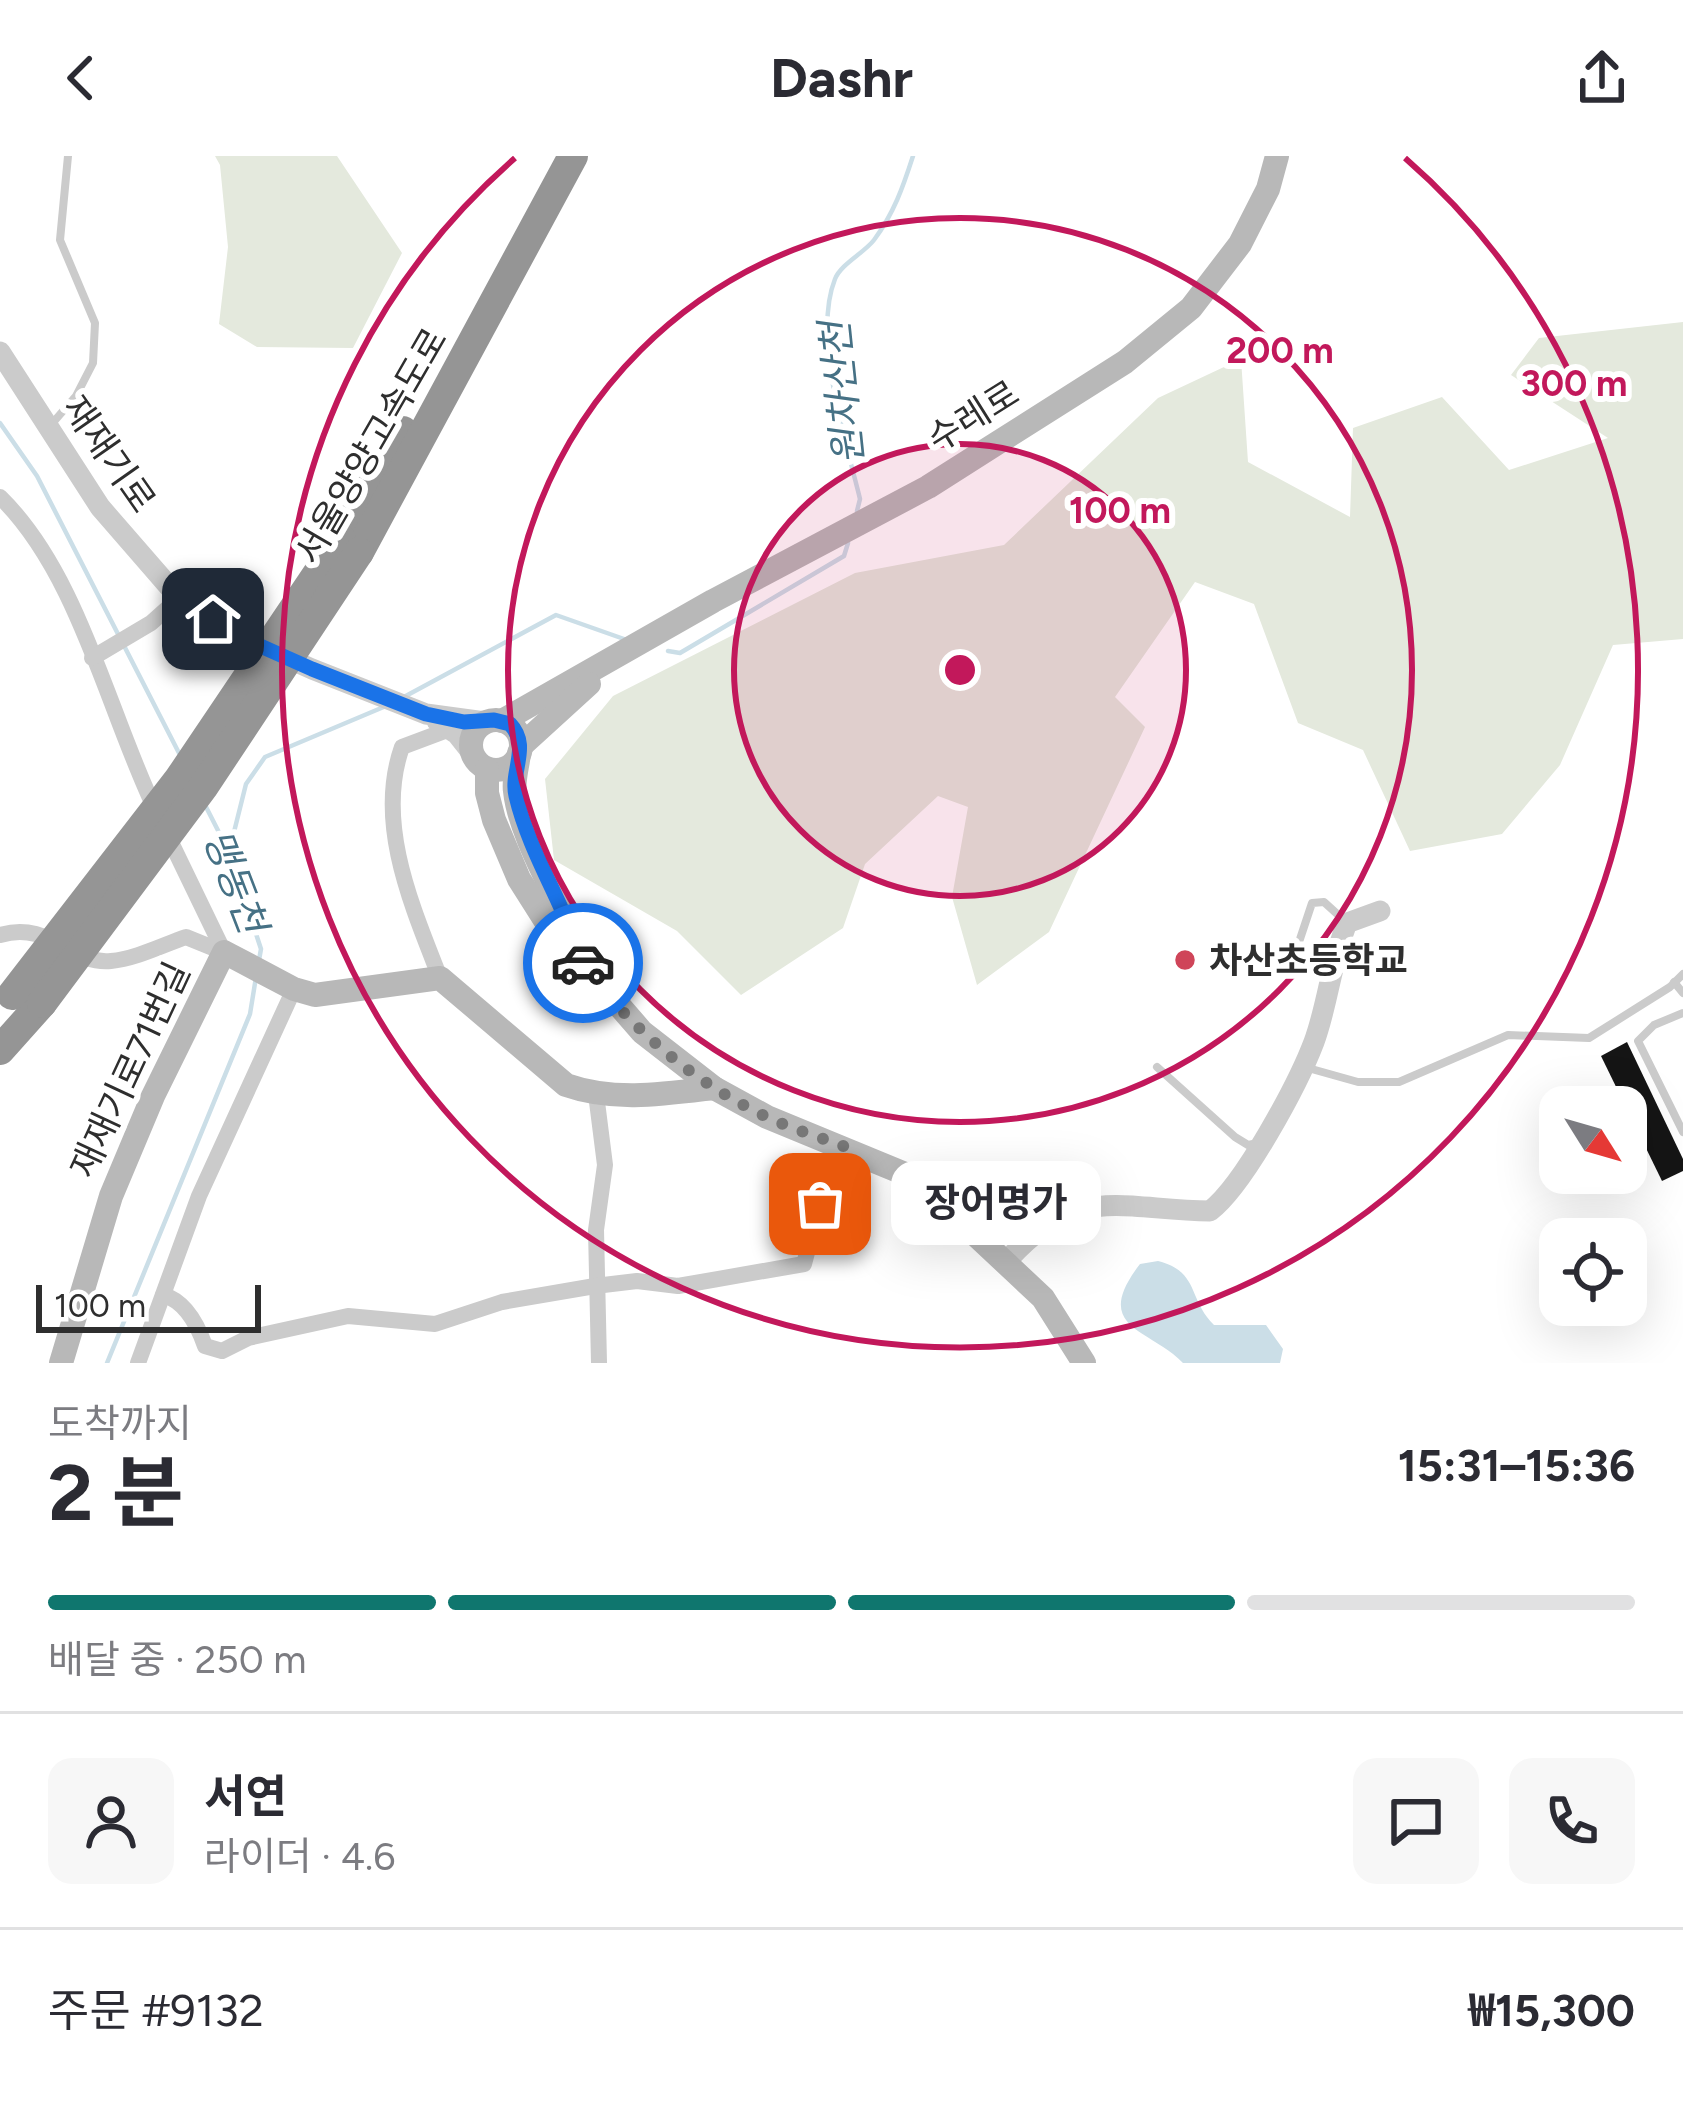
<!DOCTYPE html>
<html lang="ko">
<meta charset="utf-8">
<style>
:root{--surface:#fff;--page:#f7f7f7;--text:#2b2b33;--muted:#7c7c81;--line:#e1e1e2;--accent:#0f766e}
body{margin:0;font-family:Figtree,"Noto Sans KR",sans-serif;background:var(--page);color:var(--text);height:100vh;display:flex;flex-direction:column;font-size:45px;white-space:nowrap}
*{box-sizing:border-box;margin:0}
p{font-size:39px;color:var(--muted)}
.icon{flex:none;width:66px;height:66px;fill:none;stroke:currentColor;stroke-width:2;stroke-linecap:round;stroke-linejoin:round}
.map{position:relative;height:1207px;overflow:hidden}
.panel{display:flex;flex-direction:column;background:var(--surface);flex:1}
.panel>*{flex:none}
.needle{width:78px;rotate:127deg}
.buttons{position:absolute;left:1539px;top:930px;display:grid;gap:24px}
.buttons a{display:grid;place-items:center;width:108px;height:108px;border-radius:24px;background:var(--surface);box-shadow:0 12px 48px #0002;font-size:60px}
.scale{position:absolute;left:36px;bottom:30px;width:225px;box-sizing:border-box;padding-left:12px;border:6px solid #2e2e2e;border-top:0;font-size:33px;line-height:42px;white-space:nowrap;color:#2e2e2e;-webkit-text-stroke:9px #fff;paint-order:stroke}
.pin{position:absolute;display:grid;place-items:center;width:102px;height:102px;color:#fff;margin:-51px;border-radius:24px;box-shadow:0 6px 18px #0006}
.courier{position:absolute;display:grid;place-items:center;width:120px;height:120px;margin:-60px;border:9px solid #1a73e8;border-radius:50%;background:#fff;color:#222;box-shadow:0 3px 15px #0007}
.bubble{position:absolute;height:84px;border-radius:24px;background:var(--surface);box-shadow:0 12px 48px #0002;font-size:39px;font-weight:700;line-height:84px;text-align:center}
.head em{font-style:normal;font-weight:700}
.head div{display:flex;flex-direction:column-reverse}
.head{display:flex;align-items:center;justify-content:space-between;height:204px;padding:0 48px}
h1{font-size:78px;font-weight:700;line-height:90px}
.bar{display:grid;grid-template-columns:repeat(4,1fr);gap:18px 12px;align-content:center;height:144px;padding:0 48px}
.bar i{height:15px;border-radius:9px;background:var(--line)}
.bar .selected{background:var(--accent)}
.bar p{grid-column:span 4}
.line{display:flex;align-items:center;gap:30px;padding:0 48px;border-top:3px solid var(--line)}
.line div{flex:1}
.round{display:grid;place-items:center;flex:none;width:126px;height:126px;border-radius:24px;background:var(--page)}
header{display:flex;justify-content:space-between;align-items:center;height:156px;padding:0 48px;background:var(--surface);font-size:54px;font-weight:700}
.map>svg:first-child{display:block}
</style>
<header><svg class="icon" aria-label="back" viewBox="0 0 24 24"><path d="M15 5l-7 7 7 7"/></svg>Dashr<svg class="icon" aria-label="share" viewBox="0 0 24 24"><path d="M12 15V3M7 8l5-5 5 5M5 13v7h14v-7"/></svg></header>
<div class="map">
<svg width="1683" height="1207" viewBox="0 0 1683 1207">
<rect width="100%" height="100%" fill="#fff"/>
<g fill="#e4e9dd">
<polygon points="215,0 337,0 402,97 353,192 257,191 219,168 228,91 220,9"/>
<polygon points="1683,166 1683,483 1613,489 1560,609 1502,678 1410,695 1363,594 1298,567 1254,448 1195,426 1115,541 1145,571 1049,776 977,829 952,741 968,651 938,640 865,708 843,772 741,839 677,775 554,704 545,623 613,540 855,417 1004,389 1158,242 1241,203 1248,306 1350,361 1353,272 1442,241 1509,314 1608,282 1511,219 1539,182"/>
</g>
<path fill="#cbdee7" d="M1158,1105C1200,1116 1187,1142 1214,1169H1266L1283,1193L1280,1207H1183C1150,1172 1090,1173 1140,1108Z"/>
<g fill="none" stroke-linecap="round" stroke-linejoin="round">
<g stroke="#cbdee7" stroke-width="4.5">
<polyline points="0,267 37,320 180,599"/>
<path d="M857,355L860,343C846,285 812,181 835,123C841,108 864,97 874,84C894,57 903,31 913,0"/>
<polyline points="668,495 680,497 844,400 848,387"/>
<polyline points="402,542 556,459 624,483"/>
<polyline points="204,647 229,696 261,793 259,804"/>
<polyline points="229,696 246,628 265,601 386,550"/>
<polyline points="107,1207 250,858 256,821"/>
</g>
</g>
<polygon fill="#151515" points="1627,886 1683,1003 1683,1015 1662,1025 1601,900"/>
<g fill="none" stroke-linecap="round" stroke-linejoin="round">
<g stroke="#cbcbcb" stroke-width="8">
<polyline points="50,270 76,240 93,207 95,167 60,84 68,0"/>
<polyline points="1291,810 1312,747 1324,746 1346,766"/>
<polyline points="1674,826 1683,837"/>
<polyline points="1683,857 1654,869 1638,885 1683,976"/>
<polyline points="1157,911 1235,981 1248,989 1258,987"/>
<polyline points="1308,912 1358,926 1399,926 1508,879 1589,882 1670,831 1683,818"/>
</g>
<g stroke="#cbcbcb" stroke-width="16">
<path d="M0,341C79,418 108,556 156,655"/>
<polyline points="92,502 151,467 179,442"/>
<polyline points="167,678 224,796"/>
<path d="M0,779C50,764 69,809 111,805C135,803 163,789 186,781L223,796"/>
<path d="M440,822C412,750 375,667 402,591L450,573"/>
<polyline points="596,938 605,1009 596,1074 599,1207"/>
<path d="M163,1139C186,1145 198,1170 205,1190L222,1195L248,1182L348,1160L435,1168L502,1146L595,1130L637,1125L678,1130L804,1108L820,1048L846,991"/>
<polyline points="138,1207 199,1040 294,833"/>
</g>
<g stroke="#cbcbcb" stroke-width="21">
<polyline points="0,196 100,351 179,442 247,484 312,513 426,558 485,566"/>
<polyline points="437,565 457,578 472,597"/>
<path d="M1006,1106C1077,1026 1119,1054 1210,1055C1244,1029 1298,928 1314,886C1328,848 1331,806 1347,767L1380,755"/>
</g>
<g stroke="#b8b8b8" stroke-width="24">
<circle cx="496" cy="589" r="25"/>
<polyline points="502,565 713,445 928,331 1125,206 1191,152 1240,88 1268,33 1277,0"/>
<polyline points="521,590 589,528"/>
<path d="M519,597C518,609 513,624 515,635C520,685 567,755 584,807"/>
<polyline points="487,613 487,637 494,664 519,723 564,794 584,809 642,876 714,932 767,961 915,1022 1043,1142 1084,1207"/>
<path d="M61,1207L111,1040L153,940L224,796L294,833L315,839L440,822L566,929C614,946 665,938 714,932"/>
</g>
<g stroke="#959595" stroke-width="30">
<polyline points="341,383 403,275"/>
<polyline points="359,396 573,0"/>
<polyline points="0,894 42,847"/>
</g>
<g stroke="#959595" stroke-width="30">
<polyline points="12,839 179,623 341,383"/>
<polyline points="42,847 204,630 359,396"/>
</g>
</g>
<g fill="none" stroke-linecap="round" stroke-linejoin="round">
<path stroke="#777" stroke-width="12" stroke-dasharray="0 21.6" d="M583,807C628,871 696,928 767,961C792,973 820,981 846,991L820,1048"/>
<path stroke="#1a73e8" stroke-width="15" d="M213,463L247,484L312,513L426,558L464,566L494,564L510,568C531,590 510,615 516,640C530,699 565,749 583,807"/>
</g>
<circle cx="960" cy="514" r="226" fill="#c2185b" fill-opacity=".12"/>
<g fill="none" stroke="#c2185b" stroke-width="6">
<circle cx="960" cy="514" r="226"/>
<circle cx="960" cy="514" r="452"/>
<path d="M1405 2A678 678 0 1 1 515 2"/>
</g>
<circle fill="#cf4559" stroke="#fff" stroke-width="4.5" cx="1185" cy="804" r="12"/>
<g text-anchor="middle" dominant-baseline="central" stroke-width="12" stroke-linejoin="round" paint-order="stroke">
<g font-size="36" fill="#2e2e2e" stroke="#fff">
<text transform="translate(973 260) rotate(-32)">수레로</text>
<text transform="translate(371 290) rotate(-60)">서울양양고속도로</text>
<text transform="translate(109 298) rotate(55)">재재기로</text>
<text transform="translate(130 914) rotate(-65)">재재기로71번길</text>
</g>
<g font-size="36" font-weight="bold" fill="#2e2e2e" stroke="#fff" text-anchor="start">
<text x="1209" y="804">차산초등학교</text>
</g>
<g font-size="39" font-style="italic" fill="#467185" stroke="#fff">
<text transform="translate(842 237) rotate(-96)">원차산천</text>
<text transform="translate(235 725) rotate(69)">맹동천</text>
</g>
</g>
<circle cx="960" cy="514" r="18" fill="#c2185b" stroke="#fff" stroke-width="6"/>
<g font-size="36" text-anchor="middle" font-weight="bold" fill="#c2185b" stroke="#fff" stroke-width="12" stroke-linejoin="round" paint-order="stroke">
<text x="1280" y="207">200 m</text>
<text x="1574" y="240">300 m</text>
<text x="1120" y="367">100 m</text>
</g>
</svg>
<div class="buttons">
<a><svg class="needle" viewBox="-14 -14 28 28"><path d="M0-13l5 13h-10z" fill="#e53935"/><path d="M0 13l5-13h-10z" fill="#7c7c81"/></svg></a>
<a><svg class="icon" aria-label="locate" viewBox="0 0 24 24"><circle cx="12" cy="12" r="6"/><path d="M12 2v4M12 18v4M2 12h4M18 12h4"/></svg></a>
</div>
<div class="scale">100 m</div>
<div class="pin" style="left:820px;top:1048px;background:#ea580c"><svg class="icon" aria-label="bag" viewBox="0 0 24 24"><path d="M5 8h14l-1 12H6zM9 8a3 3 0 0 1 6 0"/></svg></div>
<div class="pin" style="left:213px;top:463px;background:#1f2937"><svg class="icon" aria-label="home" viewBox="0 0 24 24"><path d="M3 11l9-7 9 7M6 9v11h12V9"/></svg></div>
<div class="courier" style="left:583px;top:807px"><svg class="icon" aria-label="car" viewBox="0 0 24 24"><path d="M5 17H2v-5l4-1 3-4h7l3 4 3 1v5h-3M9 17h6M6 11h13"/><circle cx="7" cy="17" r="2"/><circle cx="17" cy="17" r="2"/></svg></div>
<div class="bubble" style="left:891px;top:1005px;width:210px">장어명가</div>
</div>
<section class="panel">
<div class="head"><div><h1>2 분</h1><p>도착까지</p></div><em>15:31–15:36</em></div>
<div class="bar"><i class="selected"></i><i class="selected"></i><i class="selected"></i><i></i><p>배달 중 · 250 m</p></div>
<div class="line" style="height:216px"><a class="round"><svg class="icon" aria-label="person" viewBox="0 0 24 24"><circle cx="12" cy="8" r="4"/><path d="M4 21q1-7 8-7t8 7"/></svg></a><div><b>서연</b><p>라이더 · 4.6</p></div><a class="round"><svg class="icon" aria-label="chat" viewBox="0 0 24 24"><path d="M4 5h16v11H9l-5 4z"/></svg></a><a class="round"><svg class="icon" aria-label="phone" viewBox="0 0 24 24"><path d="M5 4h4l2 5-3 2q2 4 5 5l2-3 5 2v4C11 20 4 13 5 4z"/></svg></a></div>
<div class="line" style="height:156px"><div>주문 #9132</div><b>₩15,300</b></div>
</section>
